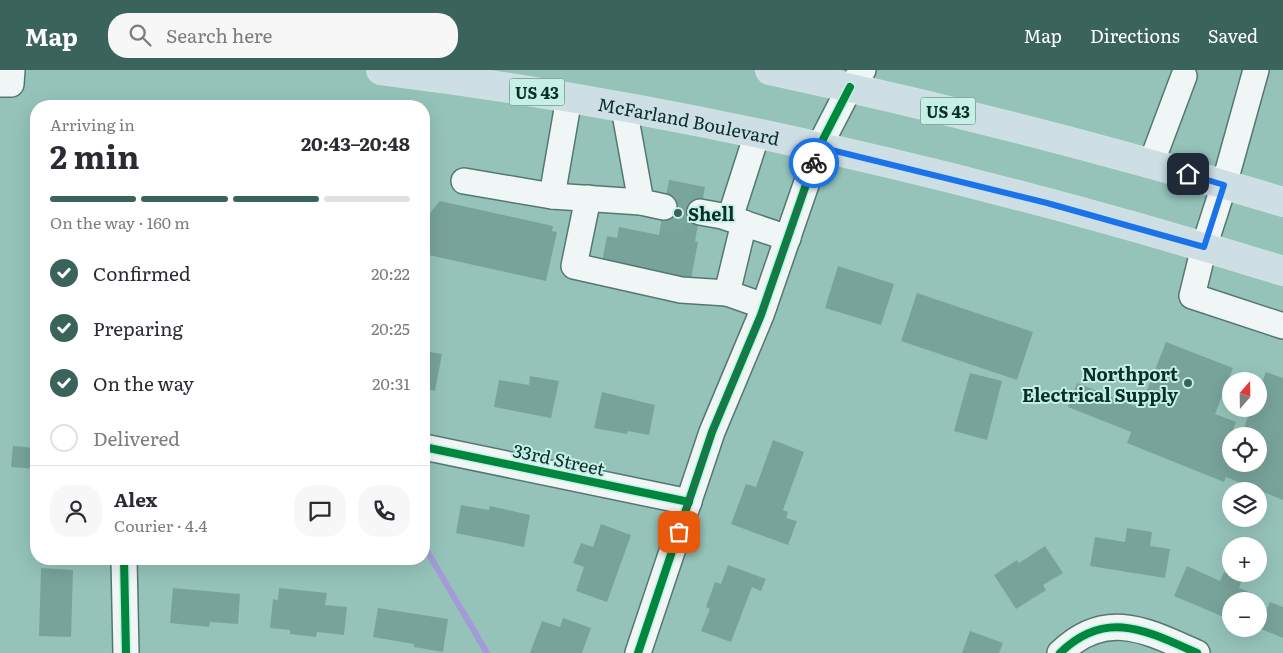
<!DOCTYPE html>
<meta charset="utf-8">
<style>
:root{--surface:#fff;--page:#f7f7f7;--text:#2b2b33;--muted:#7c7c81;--line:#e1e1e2;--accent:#3a635c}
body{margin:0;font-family:Literata,serif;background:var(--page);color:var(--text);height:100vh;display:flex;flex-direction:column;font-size:19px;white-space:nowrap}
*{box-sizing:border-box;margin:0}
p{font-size:16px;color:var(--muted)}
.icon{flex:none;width:28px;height:28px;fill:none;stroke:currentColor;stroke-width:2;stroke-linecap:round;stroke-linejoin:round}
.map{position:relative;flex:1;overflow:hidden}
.sheet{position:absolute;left:30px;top:30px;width:400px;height:465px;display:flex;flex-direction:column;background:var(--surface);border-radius:20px;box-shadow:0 5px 20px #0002}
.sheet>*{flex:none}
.needle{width:32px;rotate:20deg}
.tools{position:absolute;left:1222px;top:302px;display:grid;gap:10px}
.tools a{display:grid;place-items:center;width:45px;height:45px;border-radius:50%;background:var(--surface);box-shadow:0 5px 20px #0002;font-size:25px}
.pin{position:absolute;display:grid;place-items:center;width:42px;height:42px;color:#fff;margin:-21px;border-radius:10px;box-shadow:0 2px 8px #0006}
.courier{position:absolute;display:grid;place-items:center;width:50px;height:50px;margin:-25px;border:4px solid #1a73e8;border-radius:50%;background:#fff;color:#222;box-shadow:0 1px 6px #0007}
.head em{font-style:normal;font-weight:700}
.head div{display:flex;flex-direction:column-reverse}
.head{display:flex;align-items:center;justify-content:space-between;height:85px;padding:0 20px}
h1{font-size:32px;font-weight:700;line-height:38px}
.bar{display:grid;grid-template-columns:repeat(4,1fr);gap:8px 5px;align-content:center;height:60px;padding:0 20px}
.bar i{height:6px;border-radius:4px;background:var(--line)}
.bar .current{background:var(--accent)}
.bar p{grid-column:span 4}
.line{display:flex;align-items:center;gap:12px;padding:0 20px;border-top:1px solid var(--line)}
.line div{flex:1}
.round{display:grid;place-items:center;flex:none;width:52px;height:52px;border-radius:20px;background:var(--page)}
ol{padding:0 20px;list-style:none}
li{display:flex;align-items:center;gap:15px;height:55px}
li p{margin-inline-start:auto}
li .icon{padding:5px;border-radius:50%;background:var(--accent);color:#fff;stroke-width:4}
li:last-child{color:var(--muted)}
li i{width:28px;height:28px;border:2px solid var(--line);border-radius:50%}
header{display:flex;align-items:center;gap:30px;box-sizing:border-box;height:70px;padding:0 25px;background:var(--accent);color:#fff}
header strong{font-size:24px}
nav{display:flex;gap:28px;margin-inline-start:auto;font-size:18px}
.search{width:350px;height:45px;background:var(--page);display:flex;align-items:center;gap:12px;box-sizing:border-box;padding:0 18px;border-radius:20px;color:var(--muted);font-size:19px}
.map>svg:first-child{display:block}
</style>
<header>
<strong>Map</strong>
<div class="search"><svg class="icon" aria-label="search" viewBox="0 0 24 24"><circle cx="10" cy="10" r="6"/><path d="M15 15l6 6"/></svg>Search here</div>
<nav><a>Map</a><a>Directions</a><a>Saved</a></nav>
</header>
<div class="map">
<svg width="1283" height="583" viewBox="0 0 1283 583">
<rect width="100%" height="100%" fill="#95c3ba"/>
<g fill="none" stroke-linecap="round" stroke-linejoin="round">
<polyline stroke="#a49ad7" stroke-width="6" points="424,476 487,583"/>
</g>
<g fill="#78a39b" fill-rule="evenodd">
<polygon points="669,110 705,117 695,171 698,172 690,214 601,197 607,166 617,168 619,157 659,165"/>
<polygon points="36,120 36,144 31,144 33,121"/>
<polygon points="440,131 553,156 552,161 557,162 546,211 424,184 424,150"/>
<polygon points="838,196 894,214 881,255 825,238"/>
<polygon points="917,223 1033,262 1017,310 901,271"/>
<path d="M1166,272L1233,298L1215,344L1236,352L1233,360L1242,363L1251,339H1259V320L1266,302L1283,308V430L1226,407L1224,412L1127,373L1131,362L1068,337L1077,313L1140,338ZM1231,366H1259V394H1231Z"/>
<polygon points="424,281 442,284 435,321 424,318"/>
<polygon points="970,303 1002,311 987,370 954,361"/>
<polygon points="530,306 559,311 551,348 494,337 499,310 529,315"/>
<polygon points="602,322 655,335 649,365 628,361 627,364 594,358"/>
<polygon points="773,370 804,382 783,440 788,442 786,448 797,451 788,475 731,454 746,414 756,417"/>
<polygon points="13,376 36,378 36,399 11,397"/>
<polygon points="461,435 489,440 490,436 530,445 524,477 456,463"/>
<polygon points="601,454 631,465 607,532 576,521 584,497 573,493 581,473 593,477"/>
<polygon points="1127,458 1152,462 1150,476 1170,479 1165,508 1090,496 1095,467 1125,472"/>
<polygon points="1045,476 1063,503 1043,515 1046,520 1016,539 994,505 1017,490 1019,493"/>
<polygon points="728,495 766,509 761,521 752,517 731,572 701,561 710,539 706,537 715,512 721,514"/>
<polygon points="1187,496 1220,511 1224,502 1242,510 1239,518 1254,524 1251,531 1231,531 1231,550 1174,526"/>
<polygon points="41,498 73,500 71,567 39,566"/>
<polygon points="173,518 240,524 238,554 210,552 209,557 170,553"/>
<polygon points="279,518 327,523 325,535 347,537 344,565 317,562 316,567 290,564 290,560 270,558 273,529 278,530"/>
<polygon points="1270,532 1283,537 1283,568 1259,558"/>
<polygon points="378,538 448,549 443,582 414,577 414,574 373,567"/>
<polygon points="563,548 591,558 582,583 530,583 542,551 560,557"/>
<polygon points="970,561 1003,573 999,583 962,583"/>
</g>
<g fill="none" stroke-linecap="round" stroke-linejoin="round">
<g stroke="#79a59d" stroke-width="25" stroke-dasharray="25 12" stroke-linecap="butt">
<polyline points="667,122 702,131"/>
<polyline points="662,148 698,154"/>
</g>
<defs>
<g id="minor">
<polyline points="1256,0 1224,115 1204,177 1192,226 1283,256"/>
<polyline points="0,14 11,14 12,0"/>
<polyline points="624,38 641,132 664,137"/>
<polyline points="1151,94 1184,6"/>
<polyline points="464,111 552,126 641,132"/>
<polyline points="552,126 569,28"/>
<polyline points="588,128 574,196 681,220 727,223"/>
<polyline points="700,142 722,146 788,168"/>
<polyline points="730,148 757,64"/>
<polyline points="744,153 727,223 764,236"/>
<polyline points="424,377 689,432"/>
<polyline points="124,489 126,583"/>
<polyline points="638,583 712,362 761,245 819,77 850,17 863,0"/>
<path d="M1060,583C1106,538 1147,561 1197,583"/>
</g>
<g id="highway">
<path id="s1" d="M381,0C687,38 989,110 1283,201"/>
<path d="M770,0C942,37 1114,81 1283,132"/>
</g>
</defs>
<use href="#minor" stroke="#547871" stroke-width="28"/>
<use href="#highway" stroke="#cfe4e0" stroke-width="30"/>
<use href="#minor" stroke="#eff6f5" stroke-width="25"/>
<use href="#highway" stroke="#cddee4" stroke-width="28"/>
<defs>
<g id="cycleway">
<polyline points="424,377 689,432"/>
<polyline points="124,489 126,583"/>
<polyline points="638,583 712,362 761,245 819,77 850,17"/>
<path d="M1060,583C1106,538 1147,561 1197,583"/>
</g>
</defs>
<use href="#cycleway" stroke="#c6efe6" stroke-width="11"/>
<use href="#cycleway" stroke="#00873e" stroke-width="8"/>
</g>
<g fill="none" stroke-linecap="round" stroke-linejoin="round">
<polyline stroke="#3a635c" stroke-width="5" stroke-dasharray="0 9" points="679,462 712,362 761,245 814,93"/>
<polyline stroke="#1a73e8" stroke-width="6" points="814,93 819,77 1047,133 1204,177 1224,115 1188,104"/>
</g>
<g fill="#3a635c" stroke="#c6efe6" stroke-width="2">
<circle cx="678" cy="143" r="5"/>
<circle cx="1188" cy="313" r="5"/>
</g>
<g text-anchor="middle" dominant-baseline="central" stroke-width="4" stroke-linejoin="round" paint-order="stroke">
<g fill="#c6efe6" stroke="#426962" stroke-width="1">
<rect x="509.5" y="8.5" width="55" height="27" rx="4"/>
<rect x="920.5" y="27.5" width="55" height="27" rx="4"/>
</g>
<g font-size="16" font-weight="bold" fill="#092f29">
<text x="537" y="22">US 43</text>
<text x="948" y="41">US 43</text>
</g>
<g font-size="18" fill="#092f29" stroke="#c6efe6">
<text stroke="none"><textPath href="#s1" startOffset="312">McFarland Boulevard</textPath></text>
<text transform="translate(559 389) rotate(12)">33rd Street</text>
</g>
<g font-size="18" font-weight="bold" fill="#092f29" stroke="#c6efe6" text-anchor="start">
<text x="688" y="143">Shell</text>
<text x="1178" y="303" text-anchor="end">Northport<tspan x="1178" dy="21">Electrical Supply</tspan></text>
</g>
</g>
</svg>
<div class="tools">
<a><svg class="needle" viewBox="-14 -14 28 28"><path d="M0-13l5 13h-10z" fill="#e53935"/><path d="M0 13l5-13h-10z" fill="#7c7c81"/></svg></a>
<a><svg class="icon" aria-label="locate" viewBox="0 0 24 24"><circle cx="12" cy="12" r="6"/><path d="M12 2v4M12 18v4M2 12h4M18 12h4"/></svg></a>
<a><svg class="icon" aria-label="layers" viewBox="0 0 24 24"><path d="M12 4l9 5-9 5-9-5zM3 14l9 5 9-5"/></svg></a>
<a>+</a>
<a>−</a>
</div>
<div class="pin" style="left:679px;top:462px;background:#ea580c"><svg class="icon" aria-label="bag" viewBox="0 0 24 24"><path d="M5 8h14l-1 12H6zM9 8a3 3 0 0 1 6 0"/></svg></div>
<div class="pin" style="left:1188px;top:104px;background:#1f2937"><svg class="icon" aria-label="home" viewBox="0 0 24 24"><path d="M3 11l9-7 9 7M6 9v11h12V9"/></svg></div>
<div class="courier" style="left:814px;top:93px"><svg class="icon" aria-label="bike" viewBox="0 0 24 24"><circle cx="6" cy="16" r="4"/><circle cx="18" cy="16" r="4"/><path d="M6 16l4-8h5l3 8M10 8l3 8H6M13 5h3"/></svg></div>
<section class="sheet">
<div class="head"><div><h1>2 min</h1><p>Arriving in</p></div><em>20:43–20:48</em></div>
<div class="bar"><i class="current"></i><i class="current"></i><i class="current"></i><i></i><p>On the way · 160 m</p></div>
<ol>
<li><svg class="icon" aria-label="check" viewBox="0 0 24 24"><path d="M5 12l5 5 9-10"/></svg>Confirmed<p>20:22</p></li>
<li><svg class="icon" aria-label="check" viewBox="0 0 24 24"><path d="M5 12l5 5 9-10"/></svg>Preparing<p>20:25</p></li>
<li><svg class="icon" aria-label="check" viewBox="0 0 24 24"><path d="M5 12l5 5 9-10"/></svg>On the way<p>20:31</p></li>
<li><i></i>Delivered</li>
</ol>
<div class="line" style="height:90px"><a class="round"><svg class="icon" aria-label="person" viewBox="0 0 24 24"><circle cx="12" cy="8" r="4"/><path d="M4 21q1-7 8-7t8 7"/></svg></a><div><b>Alex</b><p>Courier · 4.4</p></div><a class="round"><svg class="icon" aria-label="chat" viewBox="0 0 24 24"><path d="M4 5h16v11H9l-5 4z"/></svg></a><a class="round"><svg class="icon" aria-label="phone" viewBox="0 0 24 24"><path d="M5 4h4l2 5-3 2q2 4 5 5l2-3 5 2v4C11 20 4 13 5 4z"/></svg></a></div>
</section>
</div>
